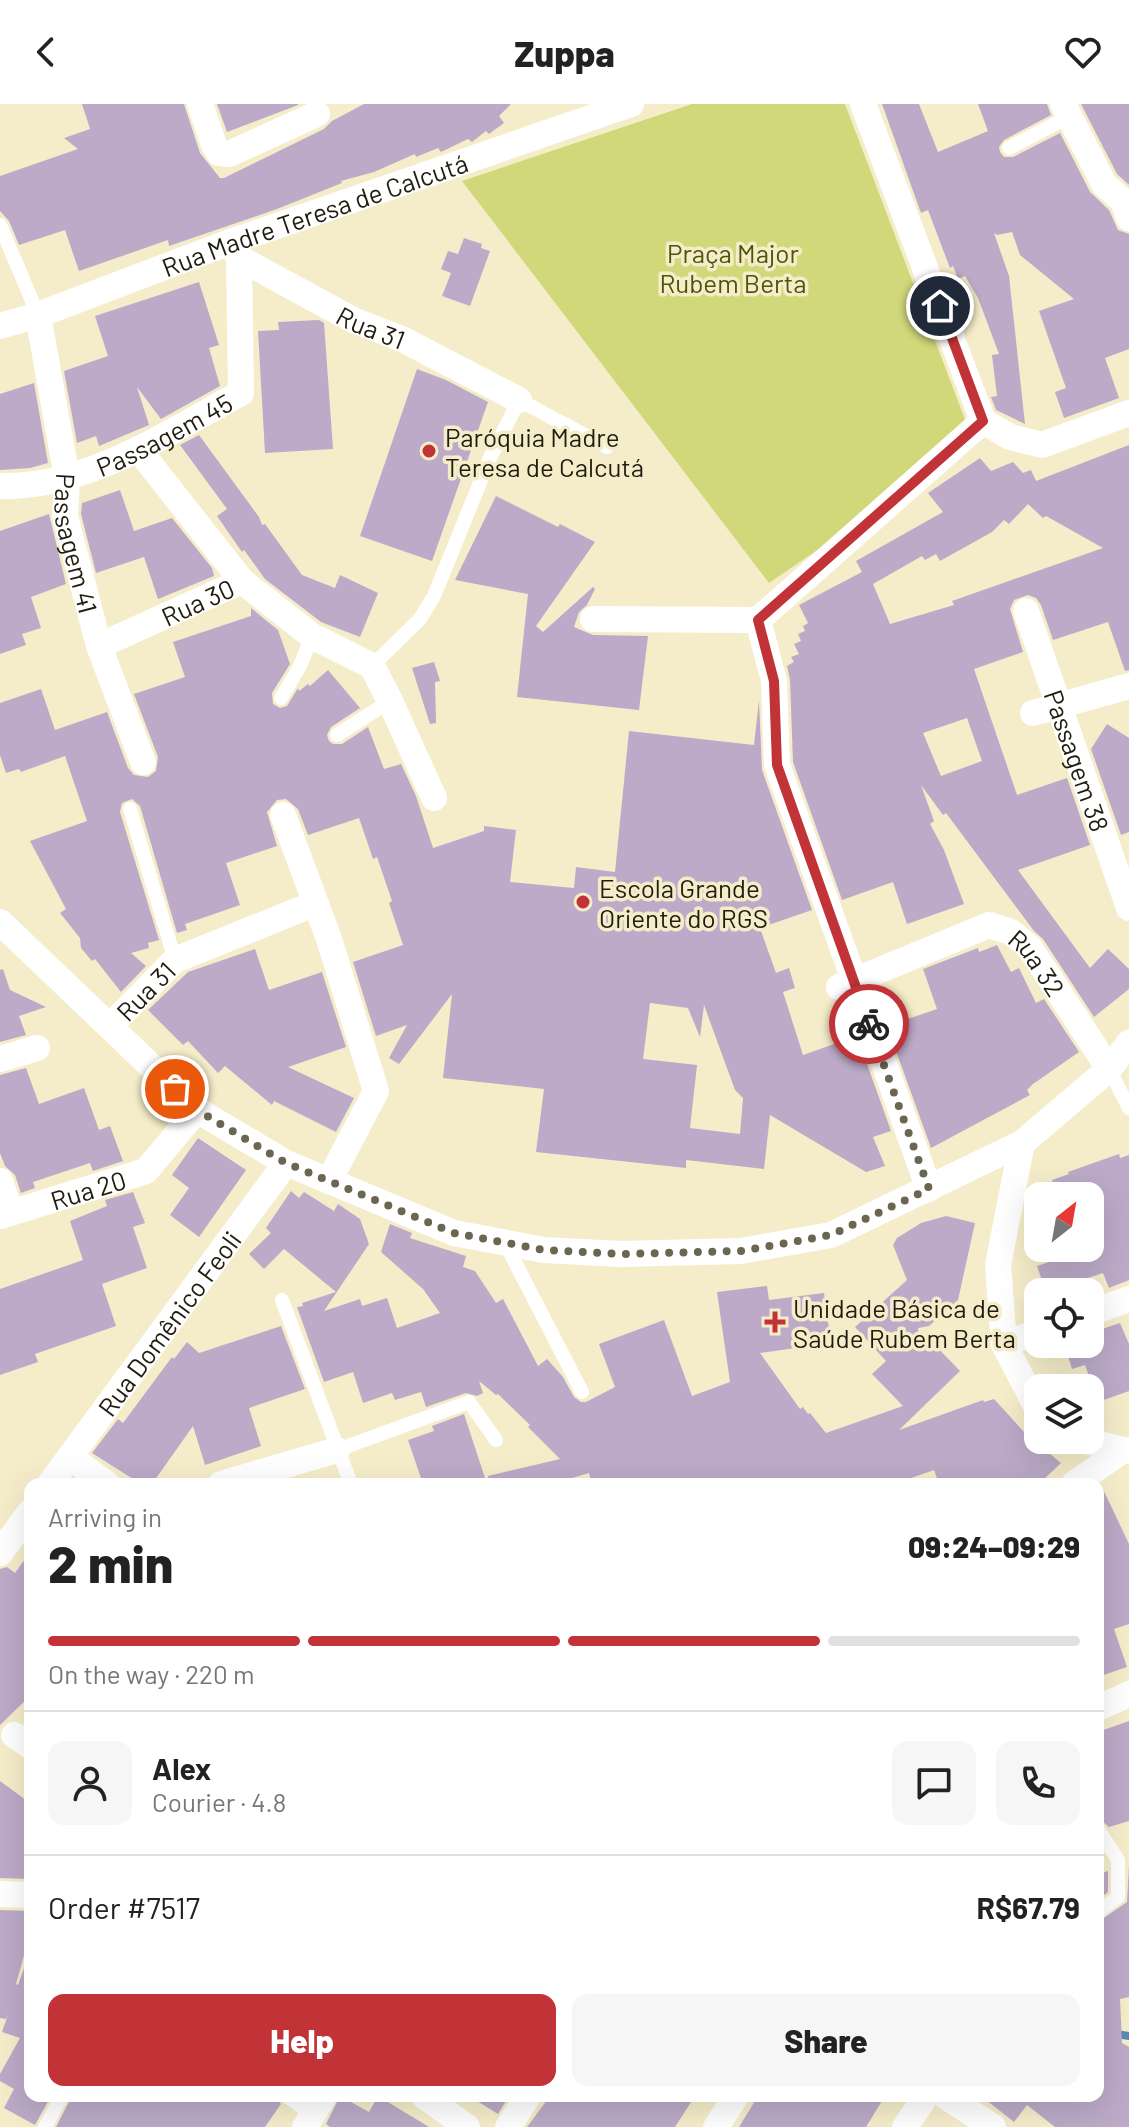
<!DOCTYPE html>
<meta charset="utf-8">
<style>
:root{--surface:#fff;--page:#f6f6f6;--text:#222;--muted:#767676;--line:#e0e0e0;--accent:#c23337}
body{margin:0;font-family:Barlow,sans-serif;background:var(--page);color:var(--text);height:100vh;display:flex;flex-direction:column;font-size:30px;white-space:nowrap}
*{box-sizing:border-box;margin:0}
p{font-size:26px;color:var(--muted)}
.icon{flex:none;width:44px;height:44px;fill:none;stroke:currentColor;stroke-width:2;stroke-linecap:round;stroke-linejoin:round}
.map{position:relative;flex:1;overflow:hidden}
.drawer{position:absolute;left:24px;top:1374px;width:1080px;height:624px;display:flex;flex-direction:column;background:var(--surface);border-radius:16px;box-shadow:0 8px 32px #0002}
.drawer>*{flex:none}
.needle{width:52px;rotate:31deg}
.buttons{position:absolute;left:1024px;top:1078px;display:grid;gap:16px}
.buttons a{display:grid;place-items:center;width:80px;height:80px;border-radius:16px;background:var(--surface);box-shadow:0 8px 32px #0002;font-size:40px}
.pin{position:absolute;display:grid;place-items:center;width:68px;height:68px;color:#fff;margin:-34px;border:4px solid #fff;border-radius:50%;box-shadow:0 2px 8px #0007}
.courier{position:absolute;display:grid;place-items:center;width:80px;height:80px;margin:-40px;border:6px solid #c23337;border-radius:50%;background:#fff;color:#222;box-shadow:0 2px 10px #0007}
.summary em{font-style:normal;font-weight:800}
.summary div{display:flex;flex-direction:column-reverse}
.summary{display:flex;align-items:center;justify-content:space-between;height:136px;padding:0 24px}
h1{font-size:52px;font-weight:800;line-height:60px}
.bar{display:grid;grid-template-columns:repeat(4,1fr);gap:12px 8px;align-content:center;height:96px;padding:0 24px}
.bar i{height:10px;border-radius:6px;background:var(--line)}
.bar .current{background:var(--accent)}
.bar p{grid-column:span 4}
.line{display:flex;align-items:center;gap:20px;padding:0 24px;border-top:2px solid var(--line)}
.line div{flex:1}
.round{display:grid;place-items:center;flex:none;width:84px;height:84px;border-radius:16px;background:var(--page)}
.action{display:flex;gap:16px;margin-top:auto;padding:16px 24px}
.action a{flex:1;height:92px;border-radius:16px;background:var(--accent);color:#fff;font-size:32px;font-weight:800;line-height:92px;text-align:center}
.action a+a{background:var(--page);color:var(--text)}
header{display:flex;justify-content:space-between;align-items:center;height:104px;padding:0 24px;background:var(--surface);font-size:36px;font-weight:800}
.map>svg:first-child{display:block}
</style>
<header><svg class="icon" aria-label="back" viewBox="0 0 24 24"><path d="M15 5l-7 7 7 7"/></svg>Zuppa<svg class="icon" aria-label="heart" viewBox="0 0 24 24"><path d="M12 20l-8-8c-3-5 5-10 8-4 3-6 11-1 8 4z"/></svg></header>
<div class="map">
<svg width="1129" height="2023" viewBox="0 0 1129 2023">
<rect width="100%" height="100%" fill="#f5edca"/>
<polygon fill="#d1d87a" points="692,0 845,0 969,326 879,404 769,479 462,77"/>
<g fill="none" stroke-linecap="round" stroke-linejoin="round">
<polyline stroke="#588ab5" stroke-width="8" points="1098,1927 1129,1932"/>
</g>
<g fill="#bcaac8" fill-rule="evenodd">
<polygon points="82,0 184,0 200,49 220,74 224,74 324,25 332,17 364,0 511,0 499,12 504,19 489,30 486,27 472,38 468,35 441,48 438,44 416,53 415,50 374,68 341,77 342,79 277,105 169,142 168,136 79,167 65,126 19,141 9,117 0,107 0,72 78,45 64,34 90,25"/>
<polygon points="217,0 298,0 298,1 227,28"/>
<polygon points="882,0 919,0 938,48 988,27 978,0 1047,0 1051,11 1004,36 999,43 1000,48 1004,53 1013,53 1060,29 1090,88 1109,106 1118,126 1129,130 1129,245 1105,254 1119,294 1064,314 1055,288 1066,284 1039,207 1074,195 1020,151 1012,128 997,131 994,129 1009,172 1025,320 996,306 991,293 997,292 992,251 999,250 978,194 965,172 958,175 953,162 950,164 928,106 921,109"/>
<polygon points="1081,0 1129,0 1129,81 1117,70"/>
<polygon points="464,134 482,140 481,144 490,147 470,202 442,192 451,169 441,165 448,147 458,150"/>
<polygon points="199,178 219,241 209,244 220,282 161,315 137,283 149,321 99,342 96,332 77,339 64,267 108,252 95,212"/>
<polygon points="319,216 324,219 333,345 265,349 258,227 279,226 278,218"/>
<polygon points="417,265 446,276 488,298 432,457 360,432"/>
<polygon points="34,279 48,359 30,364 0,366 0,290"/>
<polygon points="199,331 259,413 262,421 265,420 302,471 335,484 340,471 378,489 360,533 321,518 265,475 244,446 242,448 217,412 227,405 180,341"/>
<path d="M1129,341V566L1125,567L1108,518L1053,536L1041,501L1036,494L1028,491L1014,496L1010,505L1023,548L974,565L1017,691L1067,674L1090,741L1018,766L1090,864L1108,845L1129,865V885L1094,913L1043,835L1034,827L946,709L943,711L921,681L934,717L930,720L944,746L964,800L907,820L893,778L842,796L793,658L790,576L787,562L794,558L791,553L799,550L794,540L801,537L798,530L805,527L803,522L808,519L799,501L862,468L856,457L943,408L928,389L980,354L991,367L1013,358L1023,369L1031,366L1036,377ZM1028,400L1043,414L1046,412L1103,444L952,497L954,501L890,520L873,480L922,452L925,456L936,450L940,457L992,428L1004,416L1009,420ZM967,614L982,657L941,672L923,629Z"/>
<polygon points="120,386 134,427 172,414 212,464 214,472 158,495 144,453 96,469 81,410 82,399"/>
<polygon points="496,392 558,423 560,420 595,438 536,522 543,528 593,483 595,485 587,501 579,508 574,523 593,531 648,532 639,606 517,593 528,490 455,476"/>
<polygon points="49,410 66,480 31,493 41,524 22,530 26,541 0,550 0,427"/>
<path d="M251,504L278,526L290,560L272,589L273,600L280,604L287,602L298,584L299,587L308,580L310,582L328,566L360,604L331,623L327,631L329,637L333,640H342L368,623L384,665L401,660L416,692L433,744L484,727V722L516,726L510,778L574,784L576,763L615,768L629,627L754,641L759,596L762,666L812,806L760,824L776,869L789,864L795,884L783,888L803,951L857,932L891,1027L873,1033L885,1062L866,1068L770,1011L764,1065L686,1056V1064L536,1048L544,985L443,974L452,890L399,960L389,954L407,921L376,932L353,858L403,841L389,799L392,797L377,753L373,755L359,714L308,731L298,705L286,695L277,696L267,708L277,742L226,759L240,801L185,820L187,826L177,829L140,702L132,695L122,699L120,708L159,836L148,839L149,844L131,849L146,862L121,888L95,855L92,857L81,844L80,834L60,809L66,805L30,737L87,717L65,652L21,668L19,665L6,669L0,651V599L41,585L55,626L107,608L128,664L134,671L148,673L156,667L158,653L134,590L185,573L173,538L251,512ZM650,899L688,904L700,933L704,901L735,986L743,994L740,1030L690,1024L697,961L643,955Z"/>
<polygon points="434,558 440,577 435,578 436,619 430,620 412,564"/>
<polygon points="1107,620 1129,634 1129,728 1121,731 1091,645"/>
<polygon points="997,841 1011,868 1019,864 1036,899 1044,895 1079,948 1033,980 1027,986 1030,991 931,1044 887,922 937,905 923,865 978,844 979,848"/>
<polygon points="255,845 269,886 322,868 346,943 288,963 354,994 336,1028 274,997 272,1001 225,962 218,969 188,937 183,941 148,906 188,868"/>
<polygon points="3,865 10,886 46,903 19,912 26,931 0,938 0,866"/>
<polygon points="26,964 39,1000 84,984 99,1026 110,1022 123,1057 93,1067 90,1059 33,1078 35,1084 21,1089 15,1071 5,1062 0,1049 0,971"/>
<polygon points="198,1034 246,1066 199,1133 170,1111 189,1084 172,1071"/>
<polygon points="1119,1050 1120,1054 1129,1051 1129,1176 1109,1184 1103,1169 1046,1188 1037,1162 1049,1158 1044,1144 1090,1144 1090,1092 1058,1092 1052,1076 1069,1070 1068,1068"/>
<polygon points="291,1087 299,1094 304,1088 334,1107 338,1100 360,1115 369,1140 324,1207 360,1195 362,1202 387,1194 397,1224 440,1209 423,1185 381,1148 390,1120 412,1129 410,1134 466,1152 463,1163 475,1167 496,1199 503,1195 538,1262 547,1255 563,1273 574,1293 581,1298 586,1298 615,1283 599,1240 664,1216 692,1292 730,1278 717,1188 767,1182 769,1196 824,1189 831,1239 760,1249 800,1305 803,1303 808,1310 810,1309 826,1329 903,1302 872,1270 886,1257 855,1223 907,1176 893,1141 897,1134 921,1119 946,1112 975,1119 958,1196 929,1222 918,1224 919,1240 934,1240 960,1267 899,1326 983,1296 984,1298 994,1295 1025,1329 1061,1359 1039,1380 939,1380 934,1366 894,1380 592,1380 589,1369 552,1380 489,1380 488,1372 560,1355 528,1323 530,1321 498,1290 496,1291 479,1277 483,1289 477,1292 466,1289 426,1303 421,1288 395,1296 392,1289 363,1299 353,1268 324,1278 297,1203 303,1202 302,1199 336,1188 284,1145 264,1165 249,1150 271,1129 266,1124"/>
<polygon points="133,1088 145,1119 133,1123 147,1164 102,1180 116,1222 35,1250 38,1258 0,1271 0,1185 83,1156 70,1117 107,1102 105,1096"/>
<polygon points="1120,1219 1129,1240 1129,1287 1098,1298 1085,1261 1072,1265 1064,1240 1090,1240 1090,1229"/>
<polygon points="281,1222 305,1285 249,1304 261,1342 205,1361 193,1322 152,1380 141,1380 92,1349 118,1315 123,1319 172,1253 174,1255 187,1238 199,1249"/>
<polygon points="464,1310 487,1380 423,1380 408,1336 434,1327 432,1322"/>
<polygon points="1101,1381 1129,1440 1129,1520 1114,1525 1127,1563 1098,1573 1098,1383"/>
<polygon points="30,1448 30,1592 0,1621 0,1465 7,1463 15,1469"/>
<polygon points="1129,1617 1129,1717 1109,1723 1101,1716 1098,1707 1098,1628"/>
<polygon points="0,1677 30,1699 30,1775 0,1774"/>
<polygon points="1129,1761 1129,1893 1120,1895 1122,1939 1129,1943 1129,2023 1055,2023 1027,2001 1014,2018 981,1992 1098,1992 1098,1818 1127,1798"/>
<polygon points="1108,1767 1108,1788 1098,1796 1098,1770"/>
<polygon points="0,1806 30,1807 30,1830 16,1880 18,1881 27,1856 30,1856 30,1992 51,1992 35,2021 4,2004 14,1985 0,1977 0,1970 20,1934 2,1928 9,1908 6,1915 0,1914"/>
<polygon points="72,1992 277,1992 281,2000 265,2023 56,2023"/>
<polygon points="340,1992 369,2008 378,1992 429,2023 330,2023 326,2020"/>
<polygon points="469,1992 509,1992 498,2010"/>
<polygon points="550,1992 695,1992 675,2023 527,2023"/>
<polygon points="758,1992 885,1992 866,2023 739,2023"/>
</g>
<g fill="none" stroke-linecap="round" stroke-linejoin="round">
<g stroke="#fff" stroke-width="14">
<polyline points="1009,44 1068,13"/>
<polyline points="0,121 38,211"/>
<polyline points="372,562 420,515 434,492 490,354 519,296 607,343"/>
<polyline points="281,594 300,562 312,532"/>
<polyline points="337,631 390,597"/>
<polyline points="130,705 175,856"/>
<polyline points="1109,965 1129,1004"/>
<polyline points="505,1139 582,1288"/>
<polyline points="282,1196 351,1380"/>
<polyline points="337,1346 469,1298 496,1336"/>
<polyline points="1098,1725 1118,1756 1118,1793 1098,1808"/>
<polyline points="287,1992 313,2011"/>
<polyline points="45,2023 62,1992"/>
</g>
<g stroke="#fff" stroke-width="26">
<polyline points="200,0 214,41 219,49 229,50 317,10"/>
<polyline points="863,0 983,317 1010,333 1042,341 1129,309"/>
<polyline points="1063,0 1104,80 1123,97 1129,114"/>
<path id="s1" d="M232,141L239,154L353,216L402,235L519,296"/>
<path id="s2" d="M38,211L67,374L65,412L99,542L143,658"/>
<path id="s3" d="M0,222L38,211L230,138L631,0"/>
<polyline points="138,345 242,477"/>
<path id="s4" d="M0,382C87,384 167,329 241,289L239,154"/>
<path id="s5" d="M1026,507L1129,804"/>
<polyline points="593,515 758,516 983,317"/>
<polyline points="758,516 774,577 777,661 929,1085"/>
<path id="s6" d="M99,542L242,477L312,532L372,562L390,597L434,694"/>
<polyline points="1033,609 1129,582"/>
<polyline points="283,711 329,835 376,987 329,1077"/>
<polyline points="0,818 197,1006 286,1059 454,1129 544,1146 621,1150 741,1147 831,1131 1022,1039 1109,965 1129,939"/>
<path id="s7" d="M839,883L989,821L1011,828L1030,844L1109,965"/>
<path id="s8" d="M110,922L175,856L314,800"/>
<polyline points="0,955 37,944"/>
<polyline points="1022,1039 998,1161 1004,1240 1038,1306"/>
<polyline points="0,1077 11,1109"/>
<path id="s9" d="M0,1112L146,1067L197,1006"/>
<polyline points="1090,1209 1129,1195"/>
<polyline points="1004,1240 1038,1228"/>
<polyline points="1082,1336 1129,1347"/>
<polyline points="70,1353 107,1380"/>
<path id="s10" d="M50,1380L286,1059"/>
<polyline points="221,1380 337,1346"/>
<polyline points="1074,1380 1123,1346"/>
<polyline points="0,1449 30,1408"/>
<polyline points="1098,1604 1129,1590"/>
<polyline points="14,1631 30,1642"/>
<polyline points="0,1790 30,1791"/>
<polyline points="424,1992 467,2023"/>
<polyline points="945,1992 993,2023"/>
<polyline points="305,2023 324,1992"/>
<polyline points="508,2023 528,1992"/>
<polyline points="716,2023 736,1992"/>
<polyline points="905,2023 926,1992"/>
</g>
</g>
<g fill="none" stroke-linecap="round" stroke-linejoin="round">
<polyline stroke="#6b6651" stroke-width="8" stroke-dasharray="0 14.4" points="175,985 197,1006 286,1059 454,1129 544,1146 621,1150 741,1147 831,1131 929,1085 869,920"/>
<polyline stroke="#c23337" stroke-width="10" points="869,920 777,661 774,577 758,516 983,317 940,202"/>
</g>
<g fill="#c23337" stroke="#f5edca" stroke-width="3">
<circle cx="429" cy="347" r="8"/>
<circle cx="583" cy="798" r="8"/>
<path d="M771 1206h8v8h8v8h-8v8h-8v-8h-8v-8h8z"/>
</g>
<g text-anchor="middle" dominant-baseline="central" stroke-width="7" stroke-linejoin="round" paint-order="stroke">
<g font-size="26" fill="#201d10" stroke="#f5edca">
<text stroke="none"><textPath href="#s3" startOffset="334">Rua Madre Teresa de Calcutá</textPath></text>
<text stroke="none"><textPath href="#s1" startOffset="164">Rua 31</textPath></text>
<text stroke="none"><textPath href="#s4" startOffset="174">Passagem 45</textPath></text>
<text stroke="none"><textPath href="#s2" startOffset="232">Passagem 41</textPath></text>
<text stroke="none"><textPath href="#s6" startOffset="108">Rua 30</textPath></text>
<text stroke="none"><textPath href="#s5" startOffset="158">Passagem 38</textPath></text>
<text stroke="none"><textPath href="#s7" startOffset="226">Rua 32</textPath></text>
<text stroke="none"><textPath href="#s8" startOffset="50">Rua 31</textPath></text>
<text stroke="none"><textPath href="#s9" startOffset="92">Rua 20</textPath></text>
<text stroke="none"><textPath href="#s10" startOffset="200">Rua Domênico Feoli</textPath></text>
</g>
<g font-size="26" fill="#505408" stroke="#f5edca">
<text x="733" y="148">Praça Major<tspan x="733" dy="30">Rubem Berta</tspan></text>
</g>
<g font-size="26" fill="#201d10" stroke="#f5edca" text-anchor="start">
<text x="445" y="332">Paróquia Madre<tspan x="445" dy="30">Teresa de Calcutá</tspan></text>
<text x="599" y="783">Escola Grande<tspan x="599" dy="30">Oriente do RGS</tspan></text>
<text x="793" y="1203">Unidade Básica de<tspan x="793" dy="30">Saúde Rubem Berta</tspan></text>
</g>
</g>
</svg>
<div class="buttons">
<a><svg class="needle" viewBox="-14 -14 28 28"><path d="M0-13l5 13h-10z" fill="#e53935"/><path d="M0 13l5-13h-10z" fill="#767676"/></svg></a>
<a><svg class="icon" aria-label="locate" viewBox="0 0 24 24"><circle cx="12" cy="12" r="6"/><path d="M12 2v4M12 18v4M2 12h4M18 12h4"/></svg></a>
<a><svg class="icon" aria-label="layers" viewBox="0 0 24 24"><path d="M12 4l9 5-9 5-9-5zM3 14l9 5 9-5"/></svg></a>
</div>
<div class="pin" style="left:175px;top:985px;background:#ea580c"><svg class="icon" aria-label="bag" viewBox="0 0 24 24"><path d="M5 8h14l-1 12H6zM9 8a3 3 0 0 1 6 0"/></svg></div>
<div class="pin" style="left:940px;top:202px;background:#1f2937"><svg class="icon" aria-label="home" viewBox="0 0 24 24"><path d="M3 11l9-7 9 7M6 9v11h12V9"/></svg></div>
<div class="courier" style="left:869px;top:920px"><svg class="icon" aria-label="bike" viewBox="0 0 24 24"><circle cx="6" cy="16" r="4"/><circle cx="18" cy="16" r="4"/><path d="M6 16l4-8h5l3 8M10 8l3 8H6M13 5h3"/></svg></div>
<section class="drawer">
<div class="summary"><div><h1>2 min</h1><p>Arriving in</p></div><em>09:24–09:29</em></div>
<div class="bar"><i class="current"></i><i class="current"></i><i class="current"></i><i></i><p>On the way · 220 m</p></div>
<div class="line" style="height:144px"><a class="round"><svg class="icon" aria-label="person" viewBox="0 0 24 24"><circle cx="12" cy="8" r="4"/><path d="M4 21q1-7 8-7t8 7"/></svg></a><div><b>Alex</b><p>Courier · 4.8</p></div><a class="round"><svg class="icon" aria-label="chat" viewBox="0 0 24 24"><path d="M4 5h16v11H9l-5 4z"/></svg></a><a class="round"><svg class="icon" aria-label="phone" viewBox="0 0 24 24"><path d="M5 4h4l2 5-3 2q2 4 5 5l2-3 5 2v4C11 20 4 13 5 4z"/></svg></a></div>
<div class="line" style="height:104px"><div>Order #7517</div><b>R$67.79</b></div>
<div class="action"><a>Help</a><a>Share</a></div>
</section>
</div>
